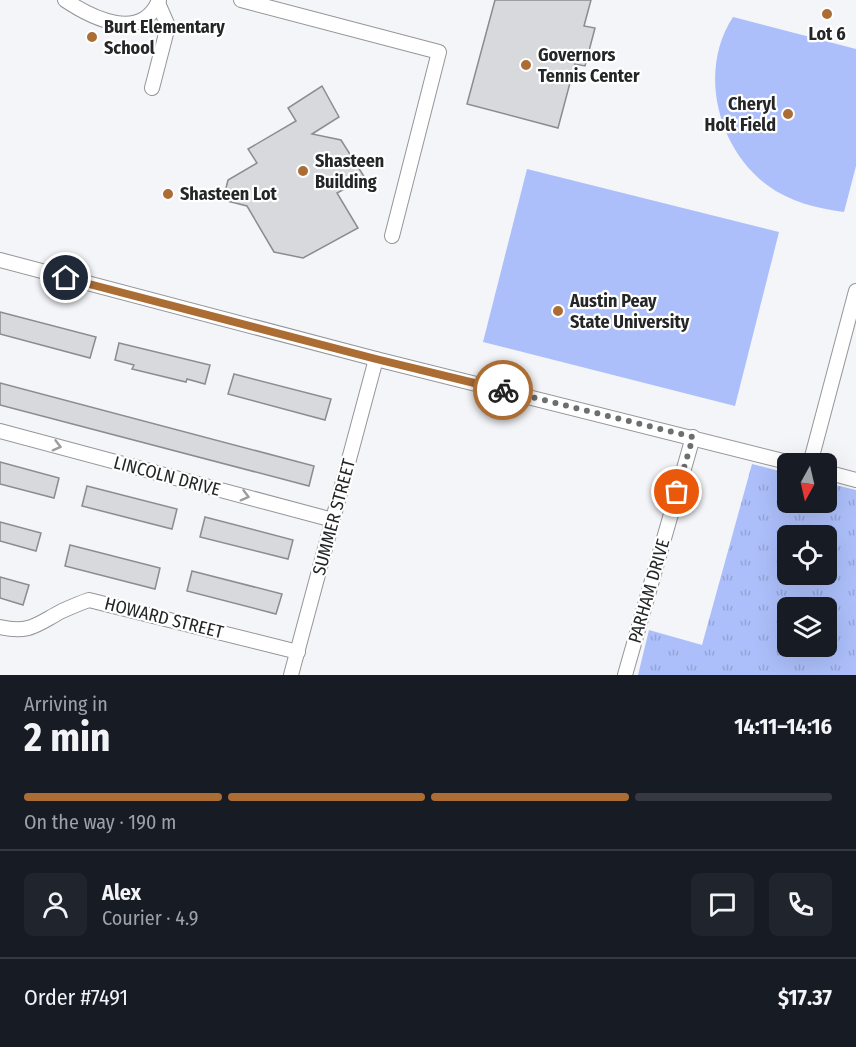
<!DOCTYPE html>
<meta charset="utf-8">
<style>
:root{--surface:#171b24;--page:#20242c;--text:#f1f3f6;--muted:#9ea1a6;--line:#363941;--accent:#ac6d34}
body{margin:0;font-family:"Fira Sans Condensed",sans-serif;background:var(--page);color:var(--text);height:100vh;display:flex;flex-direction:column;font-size:22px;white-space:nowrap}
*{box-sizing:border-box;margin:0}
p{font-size:20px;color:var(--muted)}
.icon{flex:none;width:33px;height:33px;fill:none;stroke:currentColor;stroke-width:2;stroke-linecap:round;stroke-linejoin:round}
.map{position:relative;height:675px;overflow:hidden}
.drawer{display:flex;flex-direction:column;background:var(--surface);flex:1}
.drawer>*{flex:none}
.needle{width:39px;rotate:188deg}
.fabs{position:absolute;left:777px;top:453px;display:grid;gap:12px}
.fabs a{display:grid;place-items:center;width:60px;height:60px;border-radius:9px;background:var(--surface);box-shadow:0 6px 24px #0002;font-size:30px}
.pin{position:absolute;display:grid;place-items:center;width:51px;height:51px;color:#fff;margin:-26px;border:3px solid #fff;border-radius:50%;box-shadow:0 2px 6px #0007}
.courier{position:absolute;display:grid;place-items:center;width:60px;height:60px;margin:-30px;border:4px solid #ac6d34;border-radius:50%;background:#fff;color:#222;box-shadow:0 2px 8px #0007}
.headline em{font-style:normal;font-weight:700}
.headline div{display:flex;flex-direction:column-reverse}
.headline{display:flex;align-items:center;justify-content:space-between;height:102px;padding:0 24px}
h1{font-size:39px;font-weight:700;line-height:45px}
.bar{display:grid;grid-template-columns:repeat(4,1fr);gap:9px 6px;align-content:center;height:72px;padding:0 24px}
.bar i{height:8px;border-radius:4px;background:var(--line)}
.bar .on{background:var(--accent)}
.bar p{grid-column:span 4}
.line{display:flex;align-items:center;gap:15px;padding:0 24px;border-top:2px solid var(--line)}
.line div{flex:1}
.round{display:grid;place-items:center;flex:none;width:63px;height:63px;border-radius:9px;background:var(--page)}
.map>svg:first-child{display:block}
</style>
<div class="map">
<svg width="856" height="675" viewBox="0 0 856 675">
<defs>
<pattern id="park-tufts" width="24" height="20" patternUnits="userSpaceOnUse" patternTransform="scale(1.5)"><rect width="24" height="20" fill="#acbffa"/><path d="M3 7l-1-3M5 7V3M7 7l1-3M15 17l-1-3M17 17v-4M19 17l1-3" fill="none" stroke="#94a4d6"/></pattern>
</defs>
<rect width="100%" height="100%" fill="#f4f5f8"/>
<path fill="url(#park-tufts)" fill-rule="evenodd" d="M752,464L787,473L788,502H826L827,483L856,490V675H638L649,630L702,645ZM788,536H826V574H788ZM788,608H826V646H788Z"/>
<g fill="#acbffa">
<path d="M733,17L856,49V166L844,212C816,208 790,202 767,185C717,148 698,70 733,17Z"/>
<polygon points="527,169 779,232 735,406 483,342"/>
</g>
<g fill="#d8d9dc" stroke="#8b8c8f" stroke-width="1.5">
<polygon points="495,0 591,0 584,26 595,28 585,66 575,64 558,128 467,104"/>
<polygon points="322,86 339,117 312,134 341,140 365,178 337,193 358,228 303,258 274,252 247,206 223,200 228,180 257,163 248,149 296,121 288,108"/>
<polygon points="0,312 96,337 90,358 0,334"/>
<polygon points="119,343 210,365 205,384 187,379 186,382 132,369 134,365 115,360"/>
<polygon points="234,374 331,399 325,420 228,394"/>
<polygon points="0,383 314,466 309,486 0,405"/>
<polygon points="0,462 59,478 54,498 0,484"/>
<polygon points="87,486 177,509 172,529 82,506"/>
<polygon points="205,517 293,540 288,559 200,537"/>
<polygon points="0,522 41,533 36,551 0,541"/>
<polygon points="70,545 160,568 155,589 65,566"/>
<polygon points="192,571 282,594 276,614 187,591"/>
<polygon points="0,577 29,585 23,605 0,598"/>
</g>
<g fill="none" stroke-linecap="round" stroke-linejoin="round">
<defs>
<g id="street">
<path d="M65,0C92,18 142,43 159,0"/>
<polyline points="241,0 439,52 392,236"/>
<polyline points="152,88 168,26 158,3"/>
<polyline points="0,260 376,359 795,464"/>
<polyline points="0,431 333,520"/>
<polyline points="810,464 856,291"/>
<polyline points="826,472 856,480"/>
<path d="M0,627C30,634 37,624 62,611C71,607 80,603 89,600L298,652"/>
<polyline points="291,675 376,359"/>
<polyline points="625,675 693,437"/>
</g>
</defs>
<use href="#street" stroke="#959698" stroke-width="16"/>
<use href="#street" stroke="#fff" stroke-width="14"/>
</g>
<defs><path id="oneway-chevron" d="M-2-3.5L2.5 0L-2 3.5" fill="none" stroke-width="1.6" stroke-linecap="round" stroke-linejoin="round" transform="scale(1.5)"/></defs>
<g stroke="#9d9d9e">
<use href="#oneway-chevron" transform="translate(57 446) rotate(15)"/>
<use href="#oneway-chevron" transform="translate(245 496) rotate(15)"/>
</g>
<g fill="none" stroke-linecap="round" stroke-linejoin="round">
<polyline stroke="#6d6e70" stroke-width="6" stroke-dasharray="0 10.8" points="503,390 693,437 677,492"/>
<polyline stroke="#ac6d34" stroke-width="8" points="66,278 376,359 503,390"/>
</g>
<g fill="#ac6d34" stroke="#fff" stroke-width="2">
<circle cx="827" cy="14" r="6"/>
<circle cx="92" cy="37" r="6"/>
<circle cx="526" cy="65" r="6"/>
<circle cx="788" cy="114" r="6"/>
<circle cx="303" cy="171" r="6"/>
<circle cx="168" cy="194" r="6"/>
<circle cx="558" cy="311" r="6"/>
</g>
<g text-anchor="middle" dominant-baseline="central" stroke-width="4.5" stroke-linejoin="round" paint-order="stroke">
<g font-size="18" font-weight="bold" fill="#252627" stroke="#fff" text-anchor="start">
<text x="104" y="27">Burt Elementary<tspan x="104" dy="21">School</tspan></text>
<text x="827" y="34" text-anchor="middle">Lot 6</text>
<text x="538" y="55">Governors<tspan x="538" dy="21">Tennis Center</tspan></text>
<text x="776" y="104" text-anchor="end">Cheryl<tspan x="776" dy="21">Holt Field</tspan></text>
<text x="315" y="161">Shasteen<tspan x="315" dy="21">Building</tspan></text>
<text x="180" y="194">Shasteen Lot</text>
<text x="570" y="301">Austin Peay<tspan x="570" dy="21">State University</tspan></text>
</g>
<g font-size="18" fill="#252627" stroke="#fff">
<text transform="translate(167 476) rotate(15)">LINCOLN DRIVE</text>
<text transform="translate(334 517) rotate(-75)">SUMMER STREET</text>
<text transform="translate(649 591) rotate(-74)">PARHAM DRIVE</text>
<text transform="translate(164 618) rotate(14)">HOWARD STREET</text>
</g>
</g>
</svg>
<div class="fabs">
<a><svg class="needle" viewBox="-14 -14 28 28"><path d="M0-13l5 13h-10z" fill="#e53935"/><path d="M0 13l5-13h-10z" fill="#9ea1a6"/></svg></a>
<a><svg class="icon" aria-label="locate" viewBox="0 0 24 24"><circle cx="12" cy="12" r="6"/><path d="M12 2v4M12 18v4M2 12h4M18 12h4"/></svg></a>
<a><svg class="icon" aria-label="layers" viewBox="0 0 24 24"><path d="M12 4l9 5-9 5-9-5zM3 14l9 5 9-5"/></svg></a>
</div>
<div class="pin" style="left:677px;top:492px;background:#ea580c"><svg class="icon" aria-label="bag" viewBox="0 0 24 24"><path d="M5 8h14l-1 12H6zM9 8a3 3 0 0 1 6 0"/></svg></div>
<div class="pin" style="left:66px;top:278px;background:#1f2937"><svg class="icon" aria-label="home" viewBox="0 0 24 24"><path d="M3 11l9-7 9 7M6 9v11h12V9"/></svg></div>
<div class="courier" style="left:503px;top:390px"><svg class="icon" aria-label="bike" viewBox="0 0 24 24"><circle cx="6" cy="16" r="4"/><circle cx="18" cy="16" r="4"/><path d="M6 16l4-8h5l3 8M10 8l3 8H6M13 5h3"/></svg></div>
</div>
<section class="drawer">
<div class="headline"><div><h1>2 min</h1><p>Arriving in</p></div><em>14:11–14:16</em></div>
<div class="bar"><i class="on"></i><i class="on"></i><i class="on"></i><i></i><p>On the way · 190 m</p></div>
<div class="line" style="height:108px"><a class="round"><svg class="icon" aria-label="person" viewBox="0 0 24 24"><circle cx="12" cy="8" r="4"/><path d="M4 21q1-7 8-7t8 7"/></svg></a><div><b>Alex</b><p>Courier · 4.9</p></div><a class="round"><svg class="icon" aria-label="chat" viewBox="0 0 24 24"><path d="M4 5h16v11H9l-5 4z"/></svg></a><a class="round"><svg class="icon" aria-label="phone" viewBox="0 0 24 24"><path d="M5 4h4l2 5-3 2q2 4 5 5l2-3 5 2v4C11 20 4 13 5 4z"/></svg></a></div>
<div class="line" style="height:78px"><div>Order #7491</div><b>$17.37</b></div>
</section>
